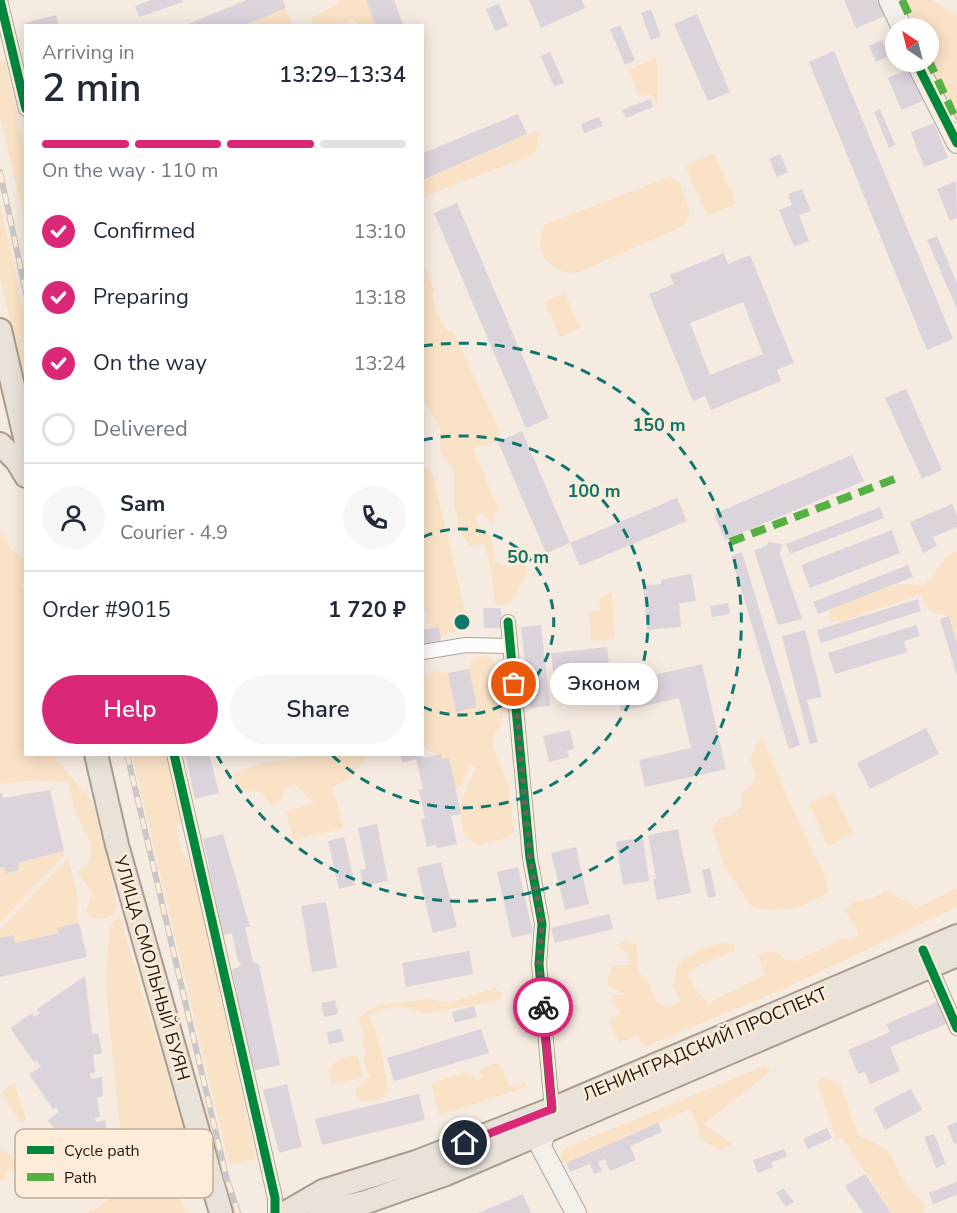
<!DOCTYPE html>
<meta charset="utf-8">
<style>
:root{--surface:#fff;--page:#f6f6f7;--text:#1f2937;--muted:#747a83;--line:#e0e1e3;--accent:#db2777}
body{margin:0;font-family:"Nunito Sans",sans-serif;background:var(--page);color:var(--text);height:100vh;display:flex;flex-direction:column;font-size:22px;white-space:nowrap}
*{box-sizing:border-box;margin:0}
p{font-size:20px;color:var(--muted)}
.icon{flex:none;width:33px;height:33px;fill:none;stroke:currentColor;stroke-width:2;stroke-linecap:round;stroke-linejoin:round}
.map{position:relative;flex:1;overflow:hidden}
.drawer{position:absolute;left:24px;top:24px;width:400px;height:732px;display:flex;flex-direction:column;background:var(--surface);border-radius:0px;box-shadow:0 3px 15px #0003}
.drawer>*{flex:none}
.needle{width:39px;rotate:325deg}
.tools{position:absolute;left:885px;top:18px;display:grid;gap:12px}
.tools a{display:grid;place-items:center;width:54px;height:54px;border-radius:50%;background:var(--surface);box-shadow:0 3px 15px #0003;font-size:30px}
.pin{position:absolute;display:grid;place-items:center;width:51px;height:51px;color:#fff;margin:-26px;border:3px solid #fff;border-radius:50%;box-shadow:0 2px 6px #0007}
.courier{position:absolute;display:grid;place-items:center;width:60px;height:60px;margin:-30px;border:4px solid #db2777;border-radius:50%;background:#fff;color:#222;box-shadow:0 2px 8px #0007}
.bubble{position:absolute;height:42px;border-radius:21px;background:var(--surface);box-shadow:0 3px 15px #0003;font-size:20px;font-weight:600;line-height:42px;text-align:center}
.overview em{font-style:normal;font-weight:600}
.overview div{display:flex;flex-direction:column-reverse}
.overview{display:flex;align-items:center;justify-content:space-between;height:102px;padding:0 18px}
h1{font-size:39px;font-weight:600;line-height:45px}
.bar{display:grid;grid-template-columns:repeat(4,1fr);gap:9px 6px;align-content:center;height:72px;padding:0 18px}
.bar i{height:8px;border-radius:4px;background:var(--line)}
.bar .current{background:var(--accent)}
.bar p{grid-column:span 4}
.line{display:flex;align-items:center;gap:15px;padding:0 18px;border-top:2px solid var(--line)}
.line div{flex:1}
.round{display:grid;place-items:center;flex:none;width:63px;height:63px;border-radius:32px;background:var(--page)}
ol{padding:0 18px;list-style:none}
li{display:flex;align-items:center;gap:18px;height:66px}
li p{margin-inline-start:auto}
li .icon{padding:6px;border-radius:50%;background:var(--accent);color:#fff;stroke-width:4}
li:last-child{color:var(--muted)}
li i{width:33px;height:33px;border:3px solid var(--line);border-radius:50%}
.cta{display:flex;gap:12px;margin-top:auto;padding:12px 18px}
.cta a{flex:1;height:69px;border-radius:36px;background:var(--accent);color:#fff;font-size:24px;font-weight:600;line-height:69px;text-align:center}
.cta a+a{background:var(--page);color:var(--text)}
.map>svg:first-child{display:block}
</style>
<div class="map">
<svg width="957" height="1213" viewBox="0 0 957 1213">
<rect width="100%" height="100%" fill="#f6ebe0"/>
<g fill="#fae2c6">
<polygon points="338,0 366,0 376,25 359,25 353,19 339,25 312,25 311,17 339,4"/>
<polygon points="903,0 931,0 957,15 957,128 929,61 928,28 915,28"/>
<polygon points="286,8 293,25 243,26"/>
<polygon points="0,56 2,61 5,59 25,154 25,222 0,116"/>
<polygon points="657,57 658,106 650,94 639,97 629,70"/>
<polygon points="538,130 537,148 532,155 423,197 423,180"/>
<polygon points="714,153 736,204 707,216 685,165"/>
<path d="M670,177L680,184L690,214L685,223L677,229C654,239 631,249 608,259C598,263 588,270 578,272C550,278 529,245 546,224Z"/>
<polygon points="0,202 25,319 25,388 0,277"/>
<path d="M423,263L434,290L431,298L446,331H453L499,430L497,438L487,447L482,443L473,449L499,510L495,512L493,524L481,512L475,514C476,527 485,528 491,538C495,545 493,555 496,562L510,568L516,561L524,562L527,574L509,604L495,605L491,570L484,544L470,546L461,532L454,505V471L440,451V428L423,399Z"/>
<polygon points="565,293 580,328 560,337 545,302"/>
<polygon points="423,468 429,468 434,480 465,611 460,630 444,635 435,641 428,631 431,626 425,621 427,613 423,605"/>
<path d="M0,528L11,549L25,560V580L21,587L26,592V754L53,755L94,804L101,842L108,856L117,906C114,919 101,921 91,917L86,911L92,892L77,872L88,863L91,854L90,842L74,808L69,783L37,780L0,784Z"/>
<path d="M954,552H957V654L951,622L945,615L931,612L920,594L841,622L832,621L828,616L830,609L883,589L900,584L924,585C937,575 939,560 954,552Z"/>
<polygon points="612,592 615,639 591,641 589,612 600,611 599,599"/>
<polygon points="479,656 491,657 502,681 503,709 502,724 494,735 493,746 509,788 514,832 507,838 478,845 465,837 459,807 476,767 470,764 462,785 455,791 440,757 429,751 423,743 423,676 437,671 448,673 456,711 477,707 469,669 472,660"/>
<path d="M761,737L814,856L821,866L828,888V892C806,908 779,914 752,907L724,865L712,829C717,820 720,816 731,816L742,806L740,794C746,791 756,782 755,774C755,768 750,765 750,759Z"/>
<polygon points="132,755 168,755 182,819 177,830 183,856 192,862 256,1159 229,1164"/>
<path d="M310,755H366L353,777L333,787L334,799H336L343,828L293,840L286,811L316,803C304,800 304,787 292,784L285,790L282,800L271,804L261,792L238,791L233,775C255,760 284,763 310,755Z"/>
<polygon points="833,792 854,834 828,846 809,804"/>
<polygon points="64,851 64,855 0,923 0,867 4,867 6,873 19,870 18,863"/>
<polygon points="66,860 69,860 79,903 75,911 79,923 58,928 59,933 15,943 12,935 0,938 0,930"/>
<path d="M957,888V907L783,989L645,1047L638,1036L619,1042L609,1021L621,1012L613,1002L612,995H627L610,987L607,981L613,965H631L627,953L618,947L617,945L625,941L636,944C638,952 637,960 638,968C639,976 646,978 649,984C655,999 660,1014 680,1001L673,987L677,967L683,959L706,947L725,943L734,944L735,950L698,966L688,973L694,987L708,1003L765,975L758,954L777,951L784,959L795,961L843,939L851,940L858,936V931L845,910L852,902L871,899L885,891C897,897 905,899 915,909Z"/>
<polygon points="120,917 198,1179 173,1183 174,1193 188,1211 184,1213 90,1213 89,1210 95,1210 125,1186 105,978 110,925"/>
<polygon points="495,988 503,994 500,1000 425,1013 395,1006 369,1014 381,1048 388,1087 384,1096 373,1102 359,1100 355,1093 357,1087 370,1076 363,1060 366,1051 362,1040 365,1034 358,1021 363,1014 379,1005 429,999 449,1003"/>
<polygon points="358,1055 363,1078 331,1084 329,1070 338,1059"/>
<polygon points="499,1063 509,1086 518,1087 525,1082 527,1087 439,1115 431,1083 467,1072 478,1081 483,1077 479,1073 482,1068"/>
<polygon points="764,1066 772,1070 704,1124 733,1145 722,1150 702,1141 692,1111 688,1110 566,1163 561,1163 560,1155 566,1148"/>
<path d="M821,1078L835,1081L841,1086L858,1135C866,1140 876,1142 883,1148C893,1155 895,1165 900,1175C907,1188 920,1196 926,1209L921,1213H892L842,1137L836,1139L817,1082Z"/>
<polygon points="14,1083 26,1119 20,1123 1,1092"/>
<polygon points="0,1148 21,1163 28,1173 20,1179 14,1170 5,1172 6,1179 0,1181"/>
</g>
<g fill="#dbd4db" fill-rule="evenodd">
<polygon points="151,0 183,0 183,2 139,17 135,6"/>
<polygon points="247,0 283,0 286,8 243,26 183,26"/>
<polygon points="366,0 394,0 403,25 376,26"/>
<polygon points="529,0 582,0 585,8 541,28"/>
<polygon points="844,0 879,0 885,16 856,28"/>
<polygon points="499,4 508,26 495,31 486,9"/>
<polygon points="651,9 661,36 651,40 641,13"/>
<polygon points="697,14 730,92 708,101 674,24"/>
<polygon points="56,15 59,26 26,26 25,23"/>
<polygon points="620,25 635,60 625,65 610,29"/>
<polygon points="882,40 889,56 876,62 869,46"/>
<polygon points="834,51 953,339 927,350 809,62"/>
<polygon points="550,52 564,83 554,87 541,56"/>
<polygon points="909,69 923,101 901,110 888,78"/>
<polygon points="650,99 653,107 626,118 622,110"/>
<polygon points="880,109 895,145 889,148 874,112"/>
<polygon points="518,114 527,134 423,180 423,153"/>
<polygon points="599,117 603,126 584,133 581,124"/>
<polygon points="934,123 948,158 924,167 911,132"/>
<polygon points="780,154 788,172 777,177 769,159"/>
<polygon points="956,181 957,218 950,221 937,189"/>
<polygon points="802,189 811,211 799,215 809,241 794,247 779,210 792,205 788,194"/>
<polygon points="457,203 549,418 526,428 434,213"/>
<polygon points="937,236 957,283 957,309 927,240"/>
<path d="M724,253L728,264L750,255L794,363L777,370L781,381L711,410L705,396L693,401L649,294L674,284L670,275ZM743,302L763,354L710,375L690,323Z"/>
<polygon points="906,389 942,470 922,479 885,398"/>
<polygon points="522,431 570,543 546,553 498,442"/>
<polygon points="852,455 864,481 725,540 714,514"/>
<polygon points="677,498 687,521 580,566 570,543"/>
<polygon points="952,504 957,516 957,527 933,537 937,546 923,553 910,522"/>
<polygon points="880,507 884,518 790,554 786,544"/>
<polygon points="892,530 900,553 810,588 801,565"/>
<polygon points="769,542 782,544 780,554 802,619 778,625 754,550 766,546"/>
<polygon points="742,552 800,745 789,749 731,556"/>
<polygon points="908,565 913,577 818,614 813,602"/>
<polygon points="691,574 696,601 679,603 681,627 647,630 643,586 661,584 661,580"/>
<polygon points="918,599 921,611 821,643 817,630"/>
<polygon points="728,603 730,614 712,617 710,606"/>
<polygon points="483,608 501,608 502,628 484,628"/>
<polygon points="949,616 957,644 957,676 940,619"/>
<polygon points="541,625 550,706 530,708 521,627"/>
<polygon points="916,625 920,636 904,641 907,652 835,674 828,653"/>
<polygon points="439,627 441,641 423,644 423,630"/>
<polygon points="805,630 822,697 807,700 818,742 810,744 782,636"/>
<polygon points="607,647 611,681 568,686 567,678 554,680 551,653"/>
<polygon points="702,664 726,769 645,787 639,760 691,748 679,698 621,711 615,684"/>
<polygon points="469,669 477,707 456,712 448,673"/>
<polygon points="926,728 939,754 870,789 857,763"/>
<polygon points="570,730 574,749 567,751 569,757 549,762 543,736"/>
<polygon points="185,754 209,754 219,793 195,799"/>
<polygon points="400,754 422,754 423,758 441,754 442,759 449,758 461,814 451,816 457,844 437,848 436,845 427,847 421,819 425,818 419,790 423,789 416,759 402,763"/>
<polygon points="50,790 64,851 18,863 19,870 6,873 4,867 0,867 0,793 2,793 3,798"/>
<polygon points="377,824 388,881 363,886 360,870 366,869 358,828"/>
<polygon points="678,829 691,893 657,900 653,879 656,879 648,835"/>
<polygon points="223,834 250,927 245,927 253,962 259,965 280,1065 253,1071 232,970 241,965 237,958 232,933 223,935 203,839"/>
<polygon points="344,837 355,885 339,889 328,841"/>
<polygon points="643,837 649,881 623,885 616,842"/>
<polygon points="576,847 589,904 565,910 551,853"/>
<polygon points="441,862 457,927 433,933 417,868"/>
<polygon points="518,867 533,933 512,938 497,872"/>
<polygon points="710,868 716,896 708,898 702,870"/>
<polygon points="326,902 337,968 312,972 301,906"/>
<polygon points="609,914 613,929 555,943 551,928"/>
<polygon points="79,923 87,957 0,977 0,938 13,935 15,943 59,933 57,928"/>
<polygon points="469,951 473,974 406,987 402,963"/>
<polygon points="85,976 92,1034 98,1033 102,1054 93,1054 95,1073 90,1073 91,1079 102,1077 103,1096 97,1098 100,1117 95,1118 96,1122 106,1120 107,1143 102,1144 104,1179 82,1183 59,1149 65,1144 48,1120 59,1112 56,1107 53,1109 29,1074 41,1067 37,1061 34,1062 10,1028 32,1013 34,1017 40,1013 37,1009"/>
<polygon points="335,1000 338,1014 324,1017 321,1003"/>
<polygon points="940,1001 949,1023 890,1047 900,1071 870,1084 865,1072 858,1074 848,1050 890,1032 886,1024"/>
<polygon points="474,1006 477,1017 455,1023 452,1012"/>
<polygon points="341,1029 344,1041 329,1044 327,1032"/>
<polygon points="481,1029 489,1053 394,1081 387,1058"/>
<polygon points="287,1084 302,1147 279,1153 263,1090"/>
<polygon points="911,1089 922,1110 885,1130 874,1108"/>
<polygon points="419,1094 425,1120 322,1145 315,1119"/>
<polygon points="957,1122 957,1143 954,1144 947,1126"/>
<polygon points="658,1123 662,1132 630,1146 636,1160 610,1171 605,1159 598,1162 602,1171 594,1174 590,1164 570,1172 566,1163"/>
<polygon points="827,1128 832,1138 808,1149 803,1139"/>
<polygon points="934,1134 946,1164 936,1168 924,1137"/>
<polygon points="784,1149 787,1156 771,1163 773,1167 758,1173 753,1160"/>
<polygon points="865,1174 891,1213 863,1213 845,1186"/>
<polygon points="957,1182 957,1195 933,1204 929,1193"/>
<polygon points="783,1188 794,1202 786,1207 776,1193"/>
<polygon points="523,1194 531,1213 478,1213"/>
</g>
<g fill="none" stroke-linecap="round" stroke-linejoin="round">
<defs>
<g id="street">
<polyline points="0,0 26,109"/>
<polyline points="508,622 530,858 542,924 539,964 552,1109"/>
<polyline points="423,652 466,645 508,646"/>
<polyline points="174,754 275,1198 275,1213"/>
<polyline points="928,961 957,1028"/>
</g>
<g id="secondary">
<polyline points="889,0 902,28"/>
<polyline points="916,62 957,143"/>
<polyline points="548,1120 541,1147 576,1213"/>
</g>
<g id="primary">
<polyline points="0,330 26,442"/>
<polyline points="0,444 17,461 26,476"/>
<polyline points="96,754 117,845 221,1213"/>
<polyline points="285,1213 323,1191 416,1162 552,1109 957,936"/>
<polyline points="319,1213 366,1202 446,1174 957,955"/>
</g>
</defs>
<use href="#street" stroke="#ada59c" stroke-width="16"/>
<use href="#secondary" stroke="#ada59c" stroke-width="22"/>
<use href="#primary" stroke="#aa9c8b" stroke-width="26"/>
<use href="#street" stroke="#fefcfa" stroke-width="14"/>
<use href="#secondary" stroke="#f3efea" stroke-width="20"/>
<use href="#primary" stroke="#e8e2d9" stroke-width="22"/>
<defs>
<g id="rail">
<polyline points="0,172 26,293"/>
<polyline points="127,754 226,1176 238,1213"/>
</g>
</defs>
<use href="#rail" stroke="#cbc7c4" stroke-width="6"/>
<use href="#rail" stroke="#feecd8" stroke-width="4" stroke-dasharray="11" stroke-linecap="butt"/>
<g stroke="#55b144" stroke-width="8" stroke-dasharray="15 8" stroke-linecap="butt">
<polyline points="902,0 915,28"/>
<polyline points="928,59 957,122"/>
<polyline points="730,542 897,478"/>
</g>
<defs>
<g id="cycleway">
<polyline points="0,0 26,109"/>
<polyline points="916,62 957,143"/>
<polyline points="508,622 530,858 542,924 539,964 552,1109"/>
<polyline points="174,754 275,1198 275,1213"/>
<polyline points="923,950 957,1028"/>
</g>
</defs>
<use href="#cycleway" stroke="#feecd8" stroke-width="13"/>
<use href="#cycleway" stroke="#00873e" stroke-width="9"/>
</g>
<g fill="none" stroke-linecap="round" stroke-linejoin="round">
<polyline stroke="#6c6359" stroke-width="6" stroke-dasharray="0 10.8" points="514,684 530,858 542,924 539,964 543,1007"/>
<polyline stroke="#db2777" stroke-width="8" points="465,1143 552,1109 543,1007"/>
</g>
<g fill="none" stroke="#0f766e" stroke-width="3" stroke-dasharray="10 8">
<path d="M423 537A93 93 0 1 1 423 707"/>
<path d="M423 440A186 186 0 1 1 332 755"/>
<path d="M423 346A279 279 0 1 1 217 755"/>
</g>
<g text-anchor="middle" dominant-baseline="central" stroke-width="5" stroke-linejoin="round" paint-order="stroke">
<g font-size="18" fill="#221a11" stroke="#feecd8">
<text transform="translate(152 968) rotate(74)">УЛИЦА СМОЛЬНЫЙ БУЯН</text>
<text transform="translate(705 1044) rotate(-23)">ЛЕНИНГРАДСКИЙ ПРОСПЕКТ</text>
</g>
</g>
<rect x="15" y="1129" width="198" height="69" rx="9" fill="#feecd8" stroke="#bcad9c" stroke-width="1.5"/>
<rect x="27" y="1146" width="27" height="8" fill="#00873e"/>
<rect x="27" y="1173" width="27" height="8" fill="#55b144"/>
<g font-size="16" fill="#221a11">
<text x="64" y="1156">Cycle path</text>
<text x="64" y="1183">Path</text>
</g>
<circle cx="462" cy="622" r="9" fill="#0f766e" stroke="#feecd8" stroke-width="3"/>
<g font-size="18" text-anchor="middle" font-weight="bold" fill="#0f766e" stroke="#feecd8" stroke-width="5" stroke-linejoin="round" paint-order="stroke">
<text x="659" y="431">150 m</text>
<text x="594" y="497">100 m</text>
<text x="528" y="563">50 m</text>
</g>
</svg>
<div class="tools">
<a><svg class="needle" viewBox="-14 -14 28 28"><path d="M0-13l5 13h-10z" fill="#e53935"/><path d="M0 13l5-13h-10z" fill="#747a83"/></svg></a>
</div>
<div class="pin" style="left:514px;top:684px;background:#ea580c"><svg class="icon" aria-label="bag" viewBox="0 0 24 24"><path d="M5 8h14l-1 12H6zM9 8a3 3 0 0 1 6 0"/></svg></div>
<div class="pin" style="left:465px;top:1143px;background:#1f2937"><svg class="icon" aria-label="home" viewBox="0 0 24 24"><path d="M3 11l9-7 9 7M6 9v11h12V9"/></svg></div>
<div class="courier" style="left:543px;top:1007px"><svg class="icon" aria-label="bike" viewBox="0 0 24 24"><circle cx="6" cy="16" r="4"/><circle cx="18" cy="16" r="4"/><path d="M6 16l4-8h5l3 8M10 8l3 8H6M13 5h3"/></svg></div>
<div class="bubble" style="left:550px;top:663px;width:108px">Эконом</div>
<section class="drawer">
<div class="overview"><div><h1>2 min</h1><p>Arriving in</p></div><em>13:29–13:34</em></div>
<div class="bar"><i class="current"></i><i class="current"></i><i class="current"></i><i></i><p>On the way · 110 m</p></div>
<ol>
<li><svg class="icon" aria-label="check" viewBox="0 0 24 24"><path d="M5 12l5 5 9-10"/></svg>Confirmed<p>13:10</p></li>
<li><svg class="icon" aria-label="check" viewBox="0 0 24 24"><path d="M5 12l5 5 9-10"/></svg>Preparing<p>13:18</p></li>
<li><svg class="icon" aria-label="check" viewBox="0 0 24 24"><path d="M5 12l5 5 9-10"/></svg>On the way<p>13:24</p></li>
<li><i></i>Delivered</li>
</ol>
<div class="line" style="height:108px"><a class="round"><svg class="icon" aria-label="person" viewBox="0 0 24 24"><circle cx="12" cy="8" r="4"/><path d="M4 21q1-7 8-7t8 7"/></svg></a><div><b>Sam</b><p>Courier · 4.9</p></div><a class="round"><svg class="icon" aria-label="phone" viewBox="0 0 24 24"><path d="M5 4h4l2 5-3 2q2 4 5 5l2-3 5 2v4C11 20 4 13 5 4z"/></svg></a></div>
<div class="line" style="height:78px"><div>Order #9015</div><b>1 720 ₽</b></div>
<div class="cta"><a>Help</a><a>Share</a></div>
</section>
</div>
